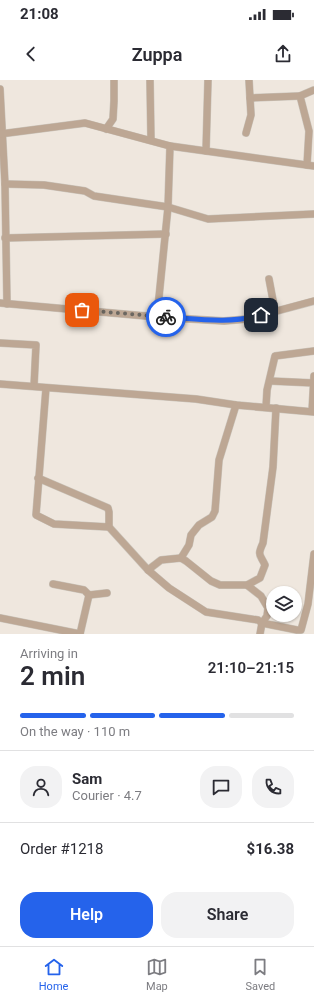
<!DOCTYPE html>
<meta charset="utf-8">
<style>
:root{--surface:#fff;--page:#f2f2f3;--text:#2b2b33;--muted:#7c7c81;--line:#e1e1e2;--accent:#2563eb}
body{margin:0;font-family:Roboto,sans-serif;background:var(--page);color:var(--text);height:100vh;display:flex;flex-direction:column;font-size:15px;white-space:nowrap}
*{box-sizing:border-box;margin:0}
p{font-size:13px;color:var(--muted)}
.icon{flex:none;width:22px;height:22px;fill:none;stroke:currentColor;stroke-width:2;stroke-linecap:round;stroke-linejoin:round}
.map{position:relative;height:554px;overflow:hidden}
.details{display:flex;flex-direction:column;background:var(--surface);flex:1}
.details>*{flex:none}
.fabs{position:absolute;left:266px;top:506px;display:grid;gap:8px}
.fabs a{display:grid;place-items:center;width:36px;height:36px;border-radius:50%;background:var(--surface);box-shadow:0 1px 3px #0004;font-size:20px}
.pin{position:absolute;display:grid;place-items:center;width:34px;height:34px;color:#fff;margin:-17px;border-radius:8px;box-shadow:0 2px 6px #0006}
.courier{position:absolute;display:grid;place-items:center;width:40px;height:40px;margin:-20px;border:3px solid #2563eb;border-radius:50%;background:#fff;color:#222;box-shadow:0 1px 5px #0007}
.overview em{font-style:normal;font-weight:600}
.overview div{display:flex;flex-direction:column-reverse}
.overview{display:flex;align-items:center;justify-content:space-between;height:68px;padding:0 20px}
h1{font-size:26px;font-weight:600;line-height:30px}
.bar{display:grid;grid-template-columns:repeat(4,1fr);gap:6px 4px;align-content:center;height:48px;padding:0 20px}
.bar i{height:5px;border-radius:3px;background:var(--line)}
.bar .selected{background:var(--accent)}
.bar p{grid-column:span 4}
.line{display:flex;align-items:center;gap:10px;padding:0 20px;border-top:1px solid var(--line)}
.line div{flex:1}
.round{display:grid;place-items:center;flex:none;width:42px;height:42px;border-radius:16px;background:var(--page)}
.button{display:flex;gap:8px;margin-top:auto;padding:8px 20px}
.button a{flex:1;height:46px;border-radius:16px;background:var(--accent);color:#fff;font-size:16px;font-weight:600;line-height:46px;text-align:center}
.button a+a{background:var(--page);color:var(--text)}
.status{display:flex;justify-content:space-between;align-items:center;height:28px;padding:0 20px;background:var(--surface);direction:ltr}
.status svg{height:11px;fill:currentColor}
header{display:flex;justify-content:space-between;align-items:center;height:52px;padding:0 20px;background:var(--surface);font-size:18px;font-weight:600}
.tab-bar{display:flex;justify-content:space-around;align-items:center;height:56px;border-top:1px solid var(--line);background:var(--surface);font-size:11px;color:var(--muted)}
.tab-bar a{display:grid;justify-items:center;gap:2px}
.tab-bar .selected{color:var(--accent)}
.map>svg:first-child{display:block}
</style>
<div class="status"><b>21:08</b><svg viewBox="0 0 49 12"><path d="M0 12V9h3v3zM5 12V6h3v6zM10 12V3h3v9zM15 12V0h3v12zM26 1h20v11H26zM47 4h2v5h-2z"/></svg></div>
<header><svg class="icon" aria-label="back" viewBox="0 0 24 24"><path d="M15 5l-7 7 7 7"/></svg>Zuppa<svg class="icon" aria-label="share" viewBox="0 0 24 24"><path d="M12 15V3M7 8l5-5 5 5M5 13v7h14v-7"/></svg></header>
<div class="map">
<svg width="314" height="554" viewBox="0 0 314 554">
<rect width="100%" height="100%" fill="#efe7de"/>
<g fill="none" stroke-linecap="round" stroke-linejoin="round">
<defs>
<g id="minor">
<polyline points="150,0 151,60"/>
<polyline points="249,0 250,18 300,16"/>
<polyline points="0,9 5,104 7,224"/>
<polyline points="106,49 113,39 114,21 114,0"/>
<polyline points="246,53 251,35 250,18"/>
<polyline points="0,54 85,43 170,66 314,86"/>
<polyline points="206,71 208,0"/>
<polyline points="307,85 309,51 300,16 314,10"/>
<polyline points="5,104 44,105 85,111 94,116 168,127 170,66"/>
<polyline points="5,158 166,154"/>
<polyline points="269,199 275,231"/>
<polyline points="0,223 157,237 224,241 247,239 314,221"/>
<polyline points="157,237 168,127 208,139 314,134"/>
<polyline points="0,263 36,265 34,306"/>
<polyline points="270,301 314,303"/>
<polyline points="0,304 196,319 236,325 314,332"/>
<polyline points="266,327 267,310 275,276 314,271"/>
<polyline points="312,331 314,296"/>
<polyline points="38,398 108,428 109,432 109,447 54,444 36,435 46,308"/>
<polyline points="109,447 148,490 169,508 206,532 258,540 262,543 297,550 301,550 308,524 314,474"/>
<polyline points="181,478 189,465 191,455 199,445 212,437 215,431 219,380 236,325"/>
<polyline points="148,490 161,480 181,478 186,481 211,501 220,505 247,505 261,516 268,528 267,536 262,543 260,554"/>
<polyline points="53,504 84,510 89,515"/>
<path d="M247,505L260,498L265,485C260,474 257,476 263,463L273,387L276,328"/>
<polyline points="89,515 107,513"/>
<polyline points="0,538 80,554"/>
<polyline points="80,554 89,515"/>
</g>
</defs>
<use href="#minor" stroke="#cac4bb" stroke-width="8"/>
<use href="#minor" stroke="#bda794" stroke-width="7"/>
</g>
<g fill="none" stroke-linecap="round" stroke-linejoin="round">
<polyline stroke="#6b6761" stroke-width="4" stroke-dasharray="0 7.2" points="82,230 166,237"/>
<path stroke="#2563eb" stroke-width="5" d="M166,237C198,239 230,244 261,235"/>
</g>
</svg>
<div class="fabs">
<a><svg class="icon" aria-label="layers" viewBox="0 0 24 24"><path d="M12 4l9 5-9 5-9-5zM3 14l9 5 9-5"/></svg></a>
</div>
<div class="pin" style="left:82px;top:230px;background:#ea580c"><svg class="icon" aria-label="bag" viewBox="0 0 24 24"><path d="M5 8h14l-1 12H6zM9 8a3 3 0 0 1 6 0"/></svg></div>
<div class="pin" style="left:261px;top:235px;background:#1f2937"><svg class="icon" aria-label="home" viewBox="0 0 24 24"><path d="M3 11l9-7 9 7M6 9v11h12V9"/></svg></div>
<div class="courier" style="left:166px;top:237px"><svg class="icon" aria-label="bike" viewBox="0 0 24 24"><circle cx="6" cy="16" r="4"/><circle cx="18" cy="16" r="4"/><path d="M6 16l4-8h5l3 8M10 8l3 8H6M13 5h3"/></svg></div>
</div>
<section class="details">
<div class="overview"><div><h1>2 min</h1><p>Arriving in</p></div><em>21:10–21:15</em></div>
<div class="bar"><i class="selected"></i><i class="selected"></i><i class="selected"></i><i></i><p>On the way · 110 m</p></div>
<div class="line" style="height:72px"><a class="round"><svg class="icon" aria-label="person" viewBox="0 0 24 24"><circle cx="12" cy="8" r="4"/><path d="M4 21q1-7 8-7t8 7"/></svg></a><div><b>Sam</b><p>Courier · 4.7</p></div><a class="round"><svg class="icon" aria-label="chat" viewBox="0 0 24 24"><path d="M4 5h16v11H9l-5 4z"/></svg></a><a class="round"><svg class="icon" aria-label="phone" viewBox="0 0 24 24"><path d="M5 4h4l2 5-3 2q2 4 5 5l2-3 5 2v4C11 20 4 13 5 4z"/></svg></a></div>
<div class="line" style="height:52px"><div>Order #1218</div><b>$16.38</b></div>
<div class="button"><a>Help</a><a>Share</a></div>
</section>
<nav class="tab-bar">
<a class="selected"><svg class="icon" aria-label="home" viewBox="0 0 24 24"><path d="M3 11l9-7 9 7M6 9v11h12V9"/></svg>Home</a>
<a><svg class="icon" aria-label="map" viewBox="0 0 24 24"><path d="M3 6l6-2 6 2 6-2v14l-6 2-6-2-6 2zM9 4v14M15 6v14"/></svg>Map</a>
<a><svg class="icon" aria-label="saved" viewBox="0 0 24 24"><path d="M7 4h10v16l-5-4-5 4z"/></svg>Saved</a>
</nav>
